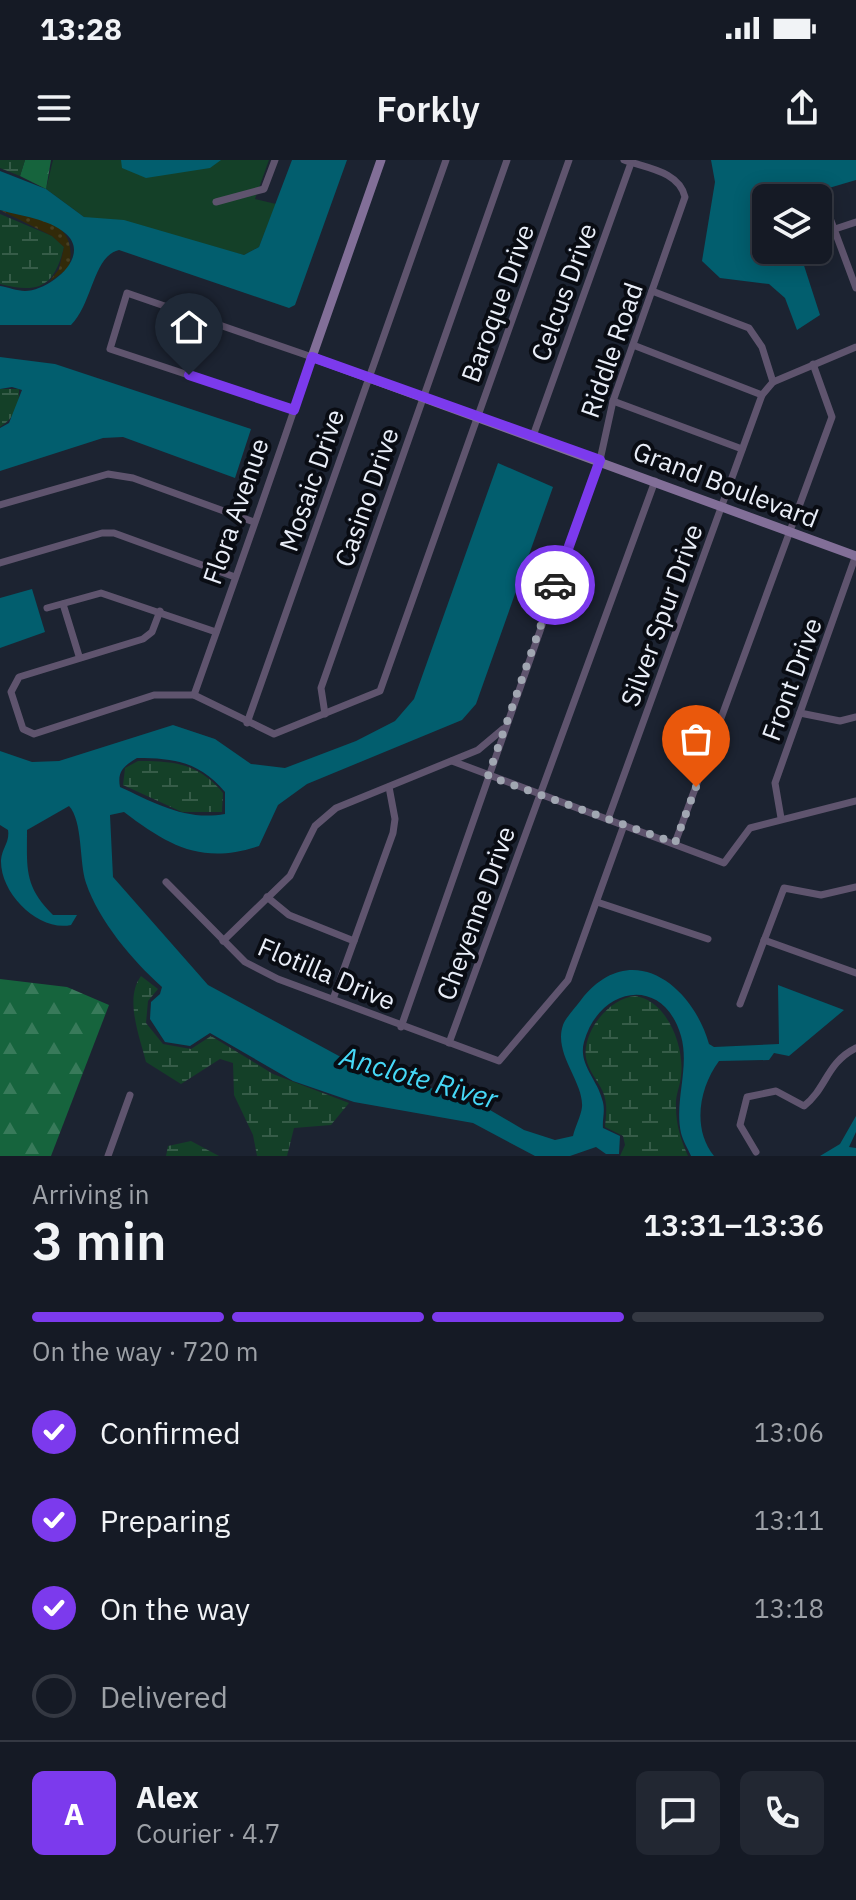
<!DOCTYPE html>
<meta charset="utf-8">
<style>
:root{--surface:#151a25;--page:#222732;--text:#f1f3f6;--muted:#9da1a7;--line:#343842;--accent:#7c3aed}
body{margin:0;font-family:"IBM Plex Sans",sans-serif;background:var(--page);color:var(--text);height:100vh;display:flex;flex-direction:column;font-size:30px;white-space:nowrap}
*{box-sizing:border-box;margin:0}
p{font-size:26px;color:var(--muted)}
.icon{flex:none;width:44px;height:44px;fill:none;stroke:currentColor;stroke-width:2;stroke-linecap:round;stroke-linejoin:round}
.map{position:relative;height:996px;overflow:hidden}
.sheet{display:flex;flex-direction:column;background:var(--surface);flex:1}
.sheet>*{flex:none}
.controls{position:absolute;left:752px;top:24px;display:grid;gap:16px}
.controls a{display:grid;place-items:center;width:80px;height:80px;border-radius:12px;background:var(--surface);box-shadow:0 4px 20px #0003,0 0 0 2px var(--line);font-size:40px}
.pin{position:absolute;display:grid;place-items:center;width:68px;height:68px;color:#fff;margin:-82px -34px;border-radius:50% 50% 50% 0;rotate:-45deg;box-shadow:0 0 8px #0007}
.pin .icon{rotate:45deg}
.courier{position:absolute;display:grid;place-items:center;width:80px;height:80px;margin:-40px;border:6px solid #7c3aed;border-radius:50%;background:#fff;color:#222;box-shadow:0 2px 10px #0007}
.summary em{font-style:normal;font-weight:600}
.summary div{display:flex;flex-direction:column-reverse}
.summary{display:flex;align-items:center;justify-content:space-between;height:136px;padding:0 32px}
h1{font-size:52px;font-weight:600;line-height:60px}
.bar{display:grid;grid-template-columns:repeat(4,1fr);gap:12px 8px;align-content:center;height:96px;padding:0 32px}
.bar i{height:10px;border-radius:6px;background:var(--line)}
.bar .active{background:var(--accent)}
.bar p{grid-column:span 4}
.line{display:flex;align-items:center;gap:20px;padding:0 32px;border-top:2px solid var(--line)}
.line div{flex:1}
.round{display:grid;place-items:center;flex:none;width:84px;height:84px;border-radius:12px;background:var(--page)}
ol{padding:0 32px;list-style:none}
li{display:flex;align-items:center;gap:24px;height:88px}
li p{margin-inline-start:auto}
li .icon{padding:8px;border-radius:50%;background:var(--accent);color:#fff;stroke-width:4}
li:last-child{color:var(--muted)}
li i{width:44px;height:44px;border:4px solid var(--line);border-radius:50%}
.status{display:flex;justify-content:space-between;align-items:center;height:56px;padding:0 40px;background:var(--surface);direction:ltr}
.status svg{height:22px;fill:currentColor}
header{display:flex;justify-content:space-between;align-items:center;height:104px;padding:0 32px;background:var(--surface);font-size:36px;font-weight:600}
.map>svg:first-child{display:block}
</style>
<div class="status"><b>13:28</b><svg viewBox="0 0 49 12"><path d="M0 12V9h3v3zM5 12V6h3v6zM10 12V3h3v9zM15 12V0h3v12zM26 1h20v11H26zM47 4h2v5h-2z"/></svg></div>
<header><svg class="icon" aria-label="menu" viewBox="0 0 24 24"><path d="M4 6h16M4 12h16M4 18h16"/></svg>Forkly<svg class="icon" aria-label="share" viewBox="0 0 24 24"><path d="M12 15V3M7 8l5-5 5 5M5 13v7h14v-7"/></svg></header>
<div class="map">
<svg width="856" height="996" viewBox="0 0 856 996">
<defs>
<pattern id="forest-firs" width="22" height="20" patternUnits="userSpaceOnUse" patternTransform="scale(2)"><rect width="22" height="20" fill="#16643d"/><path d="M5 1l3.5 6h-7zM16 11l3.5 6h-7z" fill="#387a5a"/></pattern>
<pattern id="wetland-marsh" width="20" height="14" patternUnits="userSpaceOnUse" patternTransform="scale(2)"><rect width="20" height="14" fill="#144028"/><path d="M1 5h8M5 5V1M11 12h8M15 12V8" fill="none" stroke="#365c48"/></pattern>
<pattern id="sand-dots" width="8" height="8" patternUnits="userSpaceOnUse" patternTransform="scale(2)"><rect width="8" height="8" fill="#322a09"/><path d="M2 2h.1M6 6h.1" fill="none" stroke="#463f21" stroke-width="1.8" stroke-linecap="round"/></pattern>
</defs>
<rect width="100%" height="100%" fill="#1c2331"/>
<polygon fill="#144028" points="53,0 269,0 255,39 276,44 259,87 244,95 84,57 46,29"/>
<g fill="url(#forest-firs)">
<polygon points="25,0 51,0 46,29 20,16"/>
<polygon points="0,819 67,827 109,845 51,996 0,996"/>
</g>
<g fill="url(#wetland-marsh)">
<polygon points="0,0 25,0 20,16 0,8"/>
<path d="M0,54L52,76L64,87C54,127 39,134 0,124Z"/>
<path d="M0,229H19C20,246 14,258 0,267Z"/>
<path d="M138,601C174,601 198,603 223,633L222,652H182L123,625L125,608Z"/>
<path d="M141,816L158,829L148,841L146,863L163,884L191,889L211,876L273,914L349,943L331,965L294,968L287,996H257L253,975L234,935L233,903L220,899L181,924L146,902C140,877 124,839 141,816Z"/>
<path d="M635,836C667,840 685,887 681,916C680,927 675,936 676,947C676,965 681,980 688,996H620L625,985L623,976L605,967C606,955 608,945 603,932C598,921 588,910 586,898C582,872 609,838 635,836Z"/>
<polygon points="191,981 219,996 166,996 168,986"/>
</g>
<path fill="url(#sand-dots)" d="M0,50C39,61 79,58 69,108L49,122L59,109L64,87L52,76Z"/>
<g fill="#025e6e" fill-rule="evenodd">
<polygon points="121,0 221,0 210,8 146,18 122,8"/>
<path d="M292,0H347L295,145L289,148L119,90C93,96 93,143 71,165H0V126C8,127 17,131 25,131C49,131 93,96 65,73C49,59 21,56 0,50V11L46,29L84,57L124,60L244,95L259,87Z"/>
<polygon points="711,0 856,0 856,20 795,38 766,38 766,90 799,90 820,155 797,170 785,138 769,124 720,118 702,101 715,22"/>
<polygon points="0,197 55,204 251,269 235,318 123,277 103,278 0,311 0,268 9,263 22,230 12,227 0,229"/>
<path d="M498,303L553,327L476,544L462,560L307,624L278,645L259,686C202,705 169,686 124,652L110,655L113,717L208,825L374,915L466,936L524,970L555,980L573,976C575,967 581,956 582,947C584,922 553,894 563,865C566,857 576,847 581,840C630,777 692,824 709,884L714,887L779,884L778,825L844,850L789,896L774,893L769,900L719,901C699,928 692,969 714,996H691C688,989 683,981 681,973C674,941 690,908 681,876C663,814 599,827 584,882C578,904 597,919 602,939C606,950 602,958 603,968L620,976L619,994H606L596,987L570,996H535L473,963L354,942L293,921L210,873L190,886L165,882L150,859L151,842L160,834L162,827C132,800 99,761 86,723C79,702 83,661 69,646L27,670C27,709 24,726 53,755H77L71,765C39,772 0,734 1,700C2,688 10,682 8,670L0,665V591L32,602L59,601L173,565L215,579L251,604L285,608L356,581L395,561L414,539ZM137,598C174,598 200,602 225,632V654C185,661 155,643 120,627C117,611 124,606 137,598Z"/>
<polygon points="32,429 45,472 0,488 0,438"/>
<polygon points="856,956 856,972 849,987 856,988 856,996 820,996 840,984"/>
</g>
<g fill="none" stroke-linecap="round" stroke-linejoin="round">
<g stroke="#5f546e" stroke-width="7">
<polyline points="216,42 264,29 275,0"/>
<polyline points="824,42 856,128"/>
<polyline points="835,69 856,62"/>
<polyline points="652,131 749,168 762,187 773,222"/>
<polyline points="633,185 762,235"/>
<polyline points="613,241 742,289"/>
<polyline points="533,276 631,3"/>
<polyline points="0,345 108,314 133,318 254,362"/>
<polyline points="0,403 102,373 114,373 235,417"/>
<polyline points="63,444 79,496"/>
<polyline points="47,448 101,433 216,472"/>
<polyline points="160,451 152,472 143,479 19,517 11,532 23,569 34,574 154,535 194,535 274,574 380,531 569,0"/>
<path d="M194,535C234,423 274,310 312,197L127,133L110,189L294,250"/>
<polyline points="800,553 840,561 856,557"/>
<polyline points="325,554 321,528 507,0"/>
<polyline points="247,563 446,0"/>
<polyline points="452,601 724,703 750,668 856,641"/>
<polyline points="781,658 775,623 856,395"/>
<polyline points="608,659 762,235 773,222 856,187"/>
<polyline points="675,683 832,257 813,204"/>
<polyline points="166,722 245,802 278,819 499,901 568,820 624,665"/>
<polyline points="267,737 289,755 354,781"/>
<polyline points="597,742 708,779"/>
<polyline points="764,780 856,813"/>
<polyline points="223,781 290,716 315,666 336,648 478,590 503,569"/>
<polyline points="333,839 393,673 395,659 389,627"/>
<polyline points="740,844 784,728 821,735 856,727"/>
<path d="M401,867L600,300L613,241L685,37C679,11 646,8 624,0"/>
<polyline points="449,883 655,321"/>
<path d="M756,992L740,965L747,937L776,931L804,946C827,928 826,903 856,888"/>
<polyline points="108,996 130,935"/>
</g>
<polyline stroke="#826f98" stroke-width="9" points="381,0 312,197 856,396"/>
</g>
<g fill="none" stroke-linecap="round" stroke-linejoin="round">
<polyline stroke="#a1a7b2" stroke-width="8" stroke-dasharray="0 14.4" points="555,425 488,616 675,683 696,627"/>
<polyline stroke="#7c3aed" stroke-width="10" points="189,215 294,250 312,197 600,300 555,425"/>
</g>
<g text-anchor="middle" dominant-baseline="central" stroke-width="8" stroke-linejoin="round" paint-order="stroke">
<g font-size="26" fill="#e9eef8" stroke="#090c13">
<text transform="translate(563 132) rotate(-70)">Celcus Drive</text>
<text transform="translate(497 143) rotate(-70)">Baroque Drive</text>
<text transform="translate(611 190) rotate(-71)">Riddle Road</text>
<text transform="translate(311 320) rotate(-71)">Mosaic Drive</text>
<text transform="translate(726 324) rotate(21)">Grand Boulevard</text>
<text transform="translate(366 337) rotate(-71)">Casino Drive</text>
<text transform="translate(235 351) rotate(-71)">Flora Avenue</text>
<text transform="translate(661 455) rotate(-70)">Silver Spur Drive</text>
<text transform="translate(791 519) rotate(-70)">Front Drive</text>
<text transform="translate(475 753) rotate(-70)">Cheyenne Drive</text>
<text transform="translate(327 813) rotate(23)">Flotilla Drive</text>
</g>
<g font-size="28" font-style="italic" fill="#46d8f7" stroke="#090c13">
<text transform="translate(419 917) rotate(16)">Anclote River</text>
</g>
</g>
</svg>
<div class="controls">
<a><svg class="icon" aria-label="layers" viewBox="0 0 24 24"><path d="M12 4l9 5-9 5-9-5zM3 14l9 5 9-5"/></svg></a>
</div>
<div class="pin" style="left:696px;top:627px;background:#ea580c"><svg class="icon" aria-label="bag" viewBox="0 0 24 24"><path d="M5 8h14l-1 12H6zM9 8a3 3 0 0 1 6 0"/></svg></div>
<div class="pin" style="left:189px;top:215px;background:#1f2937"><svg class="icon" aria-label="home" viewBox="0 0 24 24"><path d="M3 11l9-7 9 7M6 9v11h12V9"/></svg></div>
<div class="courier" style="left:555px;top:425px"><svg class="icon" aria-label="car" viewBox="0 0 24 24"><path d="M5 17H2v-5l4-1 3-4h7l3 4 3 1v5h-3M9 17h6M6 11h13"/><circle cx="7" cy="17" r="2"/><circle cx="17" cy="17" r="2"/></svg></div>
</div>
<section class="sheet">
<div class="summary"><div><h1>3 min</h1><p>Arriving in</p></div><em>13:31–13:36</em></div>
<div class="bar"><i class="active"></i><i class="active"></i><i class="active"></i><i></i><p>On the way · 720 m</p></div>
<ol>
<li><svg class="icon" aria-label="check" viewBox="0 0 24 24"><path d="M5 12l5 5 9-10"/></svg>Confirmed<p>13:06</p></li>
<li><svg class="icon" aria-label="check" viewBox="0 0 24 24"><path d="M5 12l5 5 9-10"/></svg>Preparing<p>13:11</p></li>
<li><svg class="icon" aria-label="check" viewBox="0 0 24 24"><path d="M5 12l5 5 9-10"/></svg>On the way<p>13:18</p></li>
<li><i></i>Delivered</li>
</ol>
<div class="line" style="height:144px"><b class="round" style="background:var(--accent);color:#fff">A</b><div><b>Alex</b><p>Courier · 4.7</p></div><a class="round"><svg class="icon" aria-label="chat" viewBox="0 0 24 24"><path d="M4 5h16v11H9l-5 4z"/></svg></a><a class="round"><svg class="icon" aria-label="phone" viewBox="0 0 24 24"><path d="M5 4h4l2 5-3 2q2 4 5 5l2-3 5 2v4C11 20 4 13 5 4z"/></svg></a></div>
</section>
